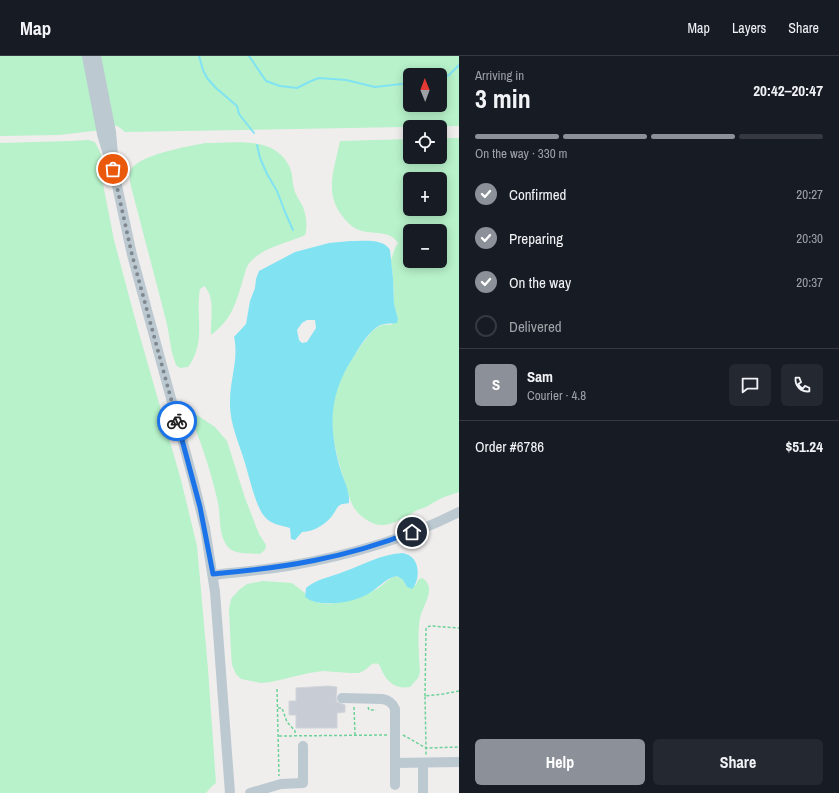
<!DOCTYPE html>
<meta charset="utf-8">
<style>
:root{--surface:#171b24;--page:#242831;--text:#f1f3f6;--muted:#9ea1a6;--line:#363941;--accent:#8c9099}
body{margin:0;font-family:"Archivo Narrow",sans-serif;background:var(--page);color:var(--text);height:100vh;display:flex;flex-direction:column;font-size:15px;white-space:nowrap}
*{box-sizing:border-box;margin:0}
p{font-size:13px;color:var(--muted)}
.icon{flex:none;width:22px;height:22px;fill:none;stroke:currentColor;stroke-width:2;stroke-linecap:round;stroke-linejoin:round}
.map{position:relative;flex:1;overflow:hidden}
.side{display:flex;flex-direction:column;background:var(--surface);width:380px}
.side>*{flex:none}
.needle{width:26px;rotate:359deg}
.controls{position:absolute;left:403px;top:12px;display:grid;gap:8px}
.controls a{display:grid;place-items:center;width:44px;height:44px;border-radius:6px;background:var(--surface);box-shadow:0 2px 10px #0003;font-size:20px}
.pin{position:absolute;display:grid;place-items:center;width:34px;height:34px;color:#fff;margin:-17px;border:2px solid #fff;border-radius:50%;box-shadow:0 1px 4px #0007}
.courier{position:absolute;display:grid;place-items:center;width:40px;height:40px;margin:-20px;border:3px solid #1a73e8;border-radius:50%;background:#fff;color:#222;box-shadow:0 1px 5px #0007}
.headline em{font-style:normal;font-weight:800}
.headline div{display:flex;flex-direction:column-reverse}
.headline{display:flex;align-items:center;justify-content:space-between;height:68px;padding:0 16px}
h1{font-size:26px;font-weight:800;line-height:30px}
.bar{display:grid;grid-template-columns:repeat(4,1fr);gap:6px 4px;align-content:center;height:48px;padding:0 16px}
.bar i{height:5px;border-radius:3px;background:var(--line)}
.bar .selected{background:var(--accent)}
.bar p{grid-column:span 4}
.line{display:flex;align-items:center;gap:10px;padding:0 16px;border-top:1px solid var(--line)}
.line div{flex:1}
.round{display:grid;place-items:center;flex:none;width:42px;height:42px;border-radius:6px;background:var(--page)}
ol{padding:0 16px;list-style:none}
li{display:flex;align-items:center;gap:12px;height:44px}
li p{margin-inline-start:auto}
li .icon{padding:4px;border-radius:50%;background:var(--accent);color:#fff;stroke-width:4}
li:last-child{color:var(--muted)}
li i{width:22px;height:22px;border:2px solid var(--line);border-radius:50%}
.cta{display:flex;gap:8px;margin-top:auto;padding:8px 16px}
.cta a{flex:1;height:46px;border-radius:6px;background:var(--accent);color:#fff;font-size:16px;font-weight:800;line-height:46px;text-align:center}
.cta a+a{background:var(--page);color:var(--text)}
header{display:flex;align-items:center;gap:24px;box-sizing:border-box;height:56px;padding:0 20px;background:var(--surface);border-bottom:1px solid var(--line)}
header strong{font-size:19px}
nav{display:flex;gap:22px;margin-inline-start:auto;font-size:14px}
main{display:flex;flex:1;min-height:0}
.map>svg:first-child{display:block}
</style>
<header>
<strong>Map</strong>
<nav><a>Map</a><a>Layers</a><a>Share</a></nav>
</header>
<main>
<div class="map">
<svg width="459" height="737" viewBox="0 0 459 737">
<rect width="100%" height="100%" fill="#f0eded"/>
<g fill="#b7f2ca" fill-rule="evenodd">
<polygon points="0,0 87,0 102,74 59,79 0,80"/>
<path d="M96,0H459V70L125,76L119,71L109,67ZM410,19H440V49H410Z"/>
<path d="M440,82H459V436C453,438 447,440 442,442C436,445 431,448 426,451C421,453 416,454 412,457C402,463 388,472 375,468C368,466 358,458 354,452C350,445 348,437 346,429C337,403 329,374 333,346C337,324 350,305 363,287C370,277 378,266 391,269L398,263L394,248L393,222L391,204L395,192L398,187C391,176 381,178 368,176C357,175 350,170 343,161C323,136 335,112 340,85L410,83V101H440ZM410,123H440V153H410ZM410,175H440V205H410Z"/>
<polygon points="88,84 95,86 101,98 103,128 114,184 137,270 181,424 197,490 208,613 216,727 212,730 206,737 0,737 0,87 70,85"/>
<path d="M205,87C234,87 276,79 290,112C293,119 292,128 295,136C297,141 300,145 302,149C306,157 308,171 305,179C287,188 260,191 248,209C245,214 244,221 242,227C235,250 231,264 211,279C210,264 216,241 204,230L200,233C195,261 207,285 188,311L180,312L176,309L172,297L167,268L133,138C131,131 128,121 131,114C137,99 190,90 205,87Z"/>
<path d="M194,359H197L215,371L227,385L245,442L259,478L266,489L265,494L260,498C250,497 235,499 228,491C218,480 221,460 218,447C214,429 209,411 203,394C200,382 192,371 194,359Z"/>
<path d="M397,520L403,524L407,531L416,529L418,524L422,522C426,524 428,527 429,532C430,542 422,552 420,562C417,579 419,599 420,616L418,622L410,631C397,633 389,628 383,617C381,614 381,610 378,608C377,607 373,608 372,608L365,614L359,617H350L323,615L309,617L271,626L261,627L241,623L236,618L232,609L231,596L229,553L231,543L239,534L247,528L263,525L292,527L305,537V541C309,543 313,545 317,546C333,552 362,541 377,533C385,528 388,522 397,520Z"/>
</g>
<g fill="#81e3f2" fill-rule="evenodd">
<path d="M350,185C362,185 384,182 390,194L393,222L394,248L398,263L397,267C392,268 389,267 385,268C372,269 360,291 354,300C329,338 328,369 340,412C343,423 350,434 349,447C346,448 343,447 340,449C337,451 336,454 334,457C328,467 314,476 302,476L295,484L291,483L290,472C281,469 272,469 265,461C256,452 249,420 245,407C239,387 229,366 230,345C230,323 239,302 234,281L246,268L250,245L255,232L256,223L259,215L295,196L329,187ZM307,264H315L316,272L307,286L302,287L299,284L297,274L302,267Z"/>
<path d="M403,497C405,498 408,498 410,500C420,506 420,525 412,533L407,531L403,524L397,520C385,522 377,534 366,539C351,547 319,552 305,541L306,532C316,523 331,521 343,516C363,509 381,498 403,497Z"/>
</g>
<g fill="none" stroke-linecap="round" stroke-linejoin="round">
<g stroke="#81e3f2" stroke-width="2">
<polyline points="199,0 203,14 207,22 216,32 237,50 239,58 254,77"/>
<polyline points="249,0 266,25 280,30 297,32 311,25 319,22 346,24 375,31 410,27"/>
<polyline points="440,23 449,19 459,9"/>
<polyline points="257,89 260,102 267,118 277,135 285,156 293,174"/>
</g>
</g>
<polygon fill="#c8ccd4" stroke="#d1d4d9" points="328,630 337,631 336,642 337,646 345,649 345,656 337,657 337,672 296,672 296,659 289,659 289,645 296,645 296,632"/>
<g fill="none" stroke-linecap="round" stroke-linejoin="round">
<g stroke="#6dd299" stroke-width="1.5" stroke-dasharray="3 2" stroke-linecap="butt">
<polyline points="277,633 279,720"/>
<polyline points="459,635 443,638 425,640 426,692 459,691"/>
<polyline points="425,640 426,573 427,571 431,570 459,572"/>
<polyline points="354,651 355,679"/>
<polyline points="368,651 369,654 376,654"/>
<polyline points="278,652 282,652 287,666 295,675 295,680"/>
<polyline points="403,679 426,692 426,699"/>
<polyline points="279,680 387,679"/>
</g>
<g stroke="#bcc9d1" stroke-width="10">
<polyline points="87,0 102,78 116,125 132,199 194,427 205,472 215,536 230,737"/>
<polyline points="96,0 111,76 113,99"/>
<path d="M213,519C238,516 263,514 288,510C347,500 406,483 459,456"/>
<path d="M342,642L382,643C388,644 392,646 395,653V729"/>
<polyline points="395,707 459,706"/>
<polyline points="423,707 423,737"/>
<polyline points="250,737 281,728 303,727 303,690"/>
</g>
</g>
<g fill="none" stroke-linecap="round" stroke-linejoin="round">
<polyline stroke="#80888f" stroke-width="4" stroke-dasharray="0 7.2" points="113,113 132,199 177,365"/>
<path stroke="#1a73e8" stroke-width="5" d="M177,365L200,451L213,518C283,512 346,502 412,476"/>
</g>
</svg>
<div class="controls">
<a><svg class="needle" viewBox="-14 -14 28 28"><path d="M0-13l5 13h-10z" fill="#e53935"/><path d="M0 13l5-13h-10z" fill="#9ea1a6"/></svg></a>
<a><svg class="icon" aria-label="locate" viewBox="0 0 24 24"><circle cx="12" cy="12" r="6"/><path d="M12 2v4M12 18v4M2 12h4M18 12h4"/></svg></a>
<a>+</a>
<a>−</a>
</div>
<div class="pin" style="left:113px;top:113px;background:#ea580c"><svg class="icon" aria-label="bag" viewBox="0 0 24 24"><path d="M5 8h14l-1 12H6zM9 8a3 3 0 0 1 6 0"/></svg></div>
<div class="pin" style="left:412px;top:476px;background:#1f2937"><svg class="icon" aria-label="home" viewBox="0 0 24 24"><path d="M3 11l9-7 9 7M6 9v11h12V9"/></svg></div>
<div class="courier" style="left:177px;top:365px"><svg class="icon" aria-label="bike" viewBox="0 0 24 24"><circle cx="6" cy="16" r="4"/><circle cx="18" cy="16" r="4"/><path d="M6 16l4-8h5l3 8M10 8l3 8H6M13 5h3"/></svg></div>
</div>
<section class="side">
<div class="headline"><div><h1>3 min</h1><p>Arriving in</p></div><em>20:42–20:47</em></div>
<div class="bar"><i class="selected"></i><i class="selected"></i><i class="selected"></i><i></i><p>On the way · 330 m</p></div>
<ol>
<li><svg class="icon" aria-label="check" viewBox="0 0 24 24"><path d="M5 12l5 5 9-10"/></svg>Confirmed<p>20:27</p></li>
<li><svg class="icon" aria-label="check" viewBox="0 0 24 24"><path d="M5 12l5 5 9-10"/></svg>Preparing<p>20:30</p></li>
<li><svg class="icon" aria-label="check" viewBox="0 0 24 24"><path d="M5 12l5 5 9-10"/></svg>On the way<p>20:37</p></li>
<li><i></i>Delivered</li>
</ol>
<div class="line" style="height:72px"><b class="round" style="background:var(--accent);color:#fff">S</b><div><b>Sam</b><p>Courier · 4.8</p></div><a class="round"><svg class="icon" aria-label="chat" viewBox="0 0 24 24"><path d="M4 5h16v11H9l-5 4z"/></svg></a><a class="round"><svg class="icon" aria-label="phone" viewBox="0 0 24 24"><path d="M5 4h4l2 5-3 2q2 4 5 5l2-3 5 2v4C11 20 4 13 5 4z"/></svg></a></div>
<div class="line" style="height:52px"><div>Order #6786</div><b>$51.24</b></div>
<div class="cta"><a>Help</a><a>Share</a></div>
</section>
</main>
